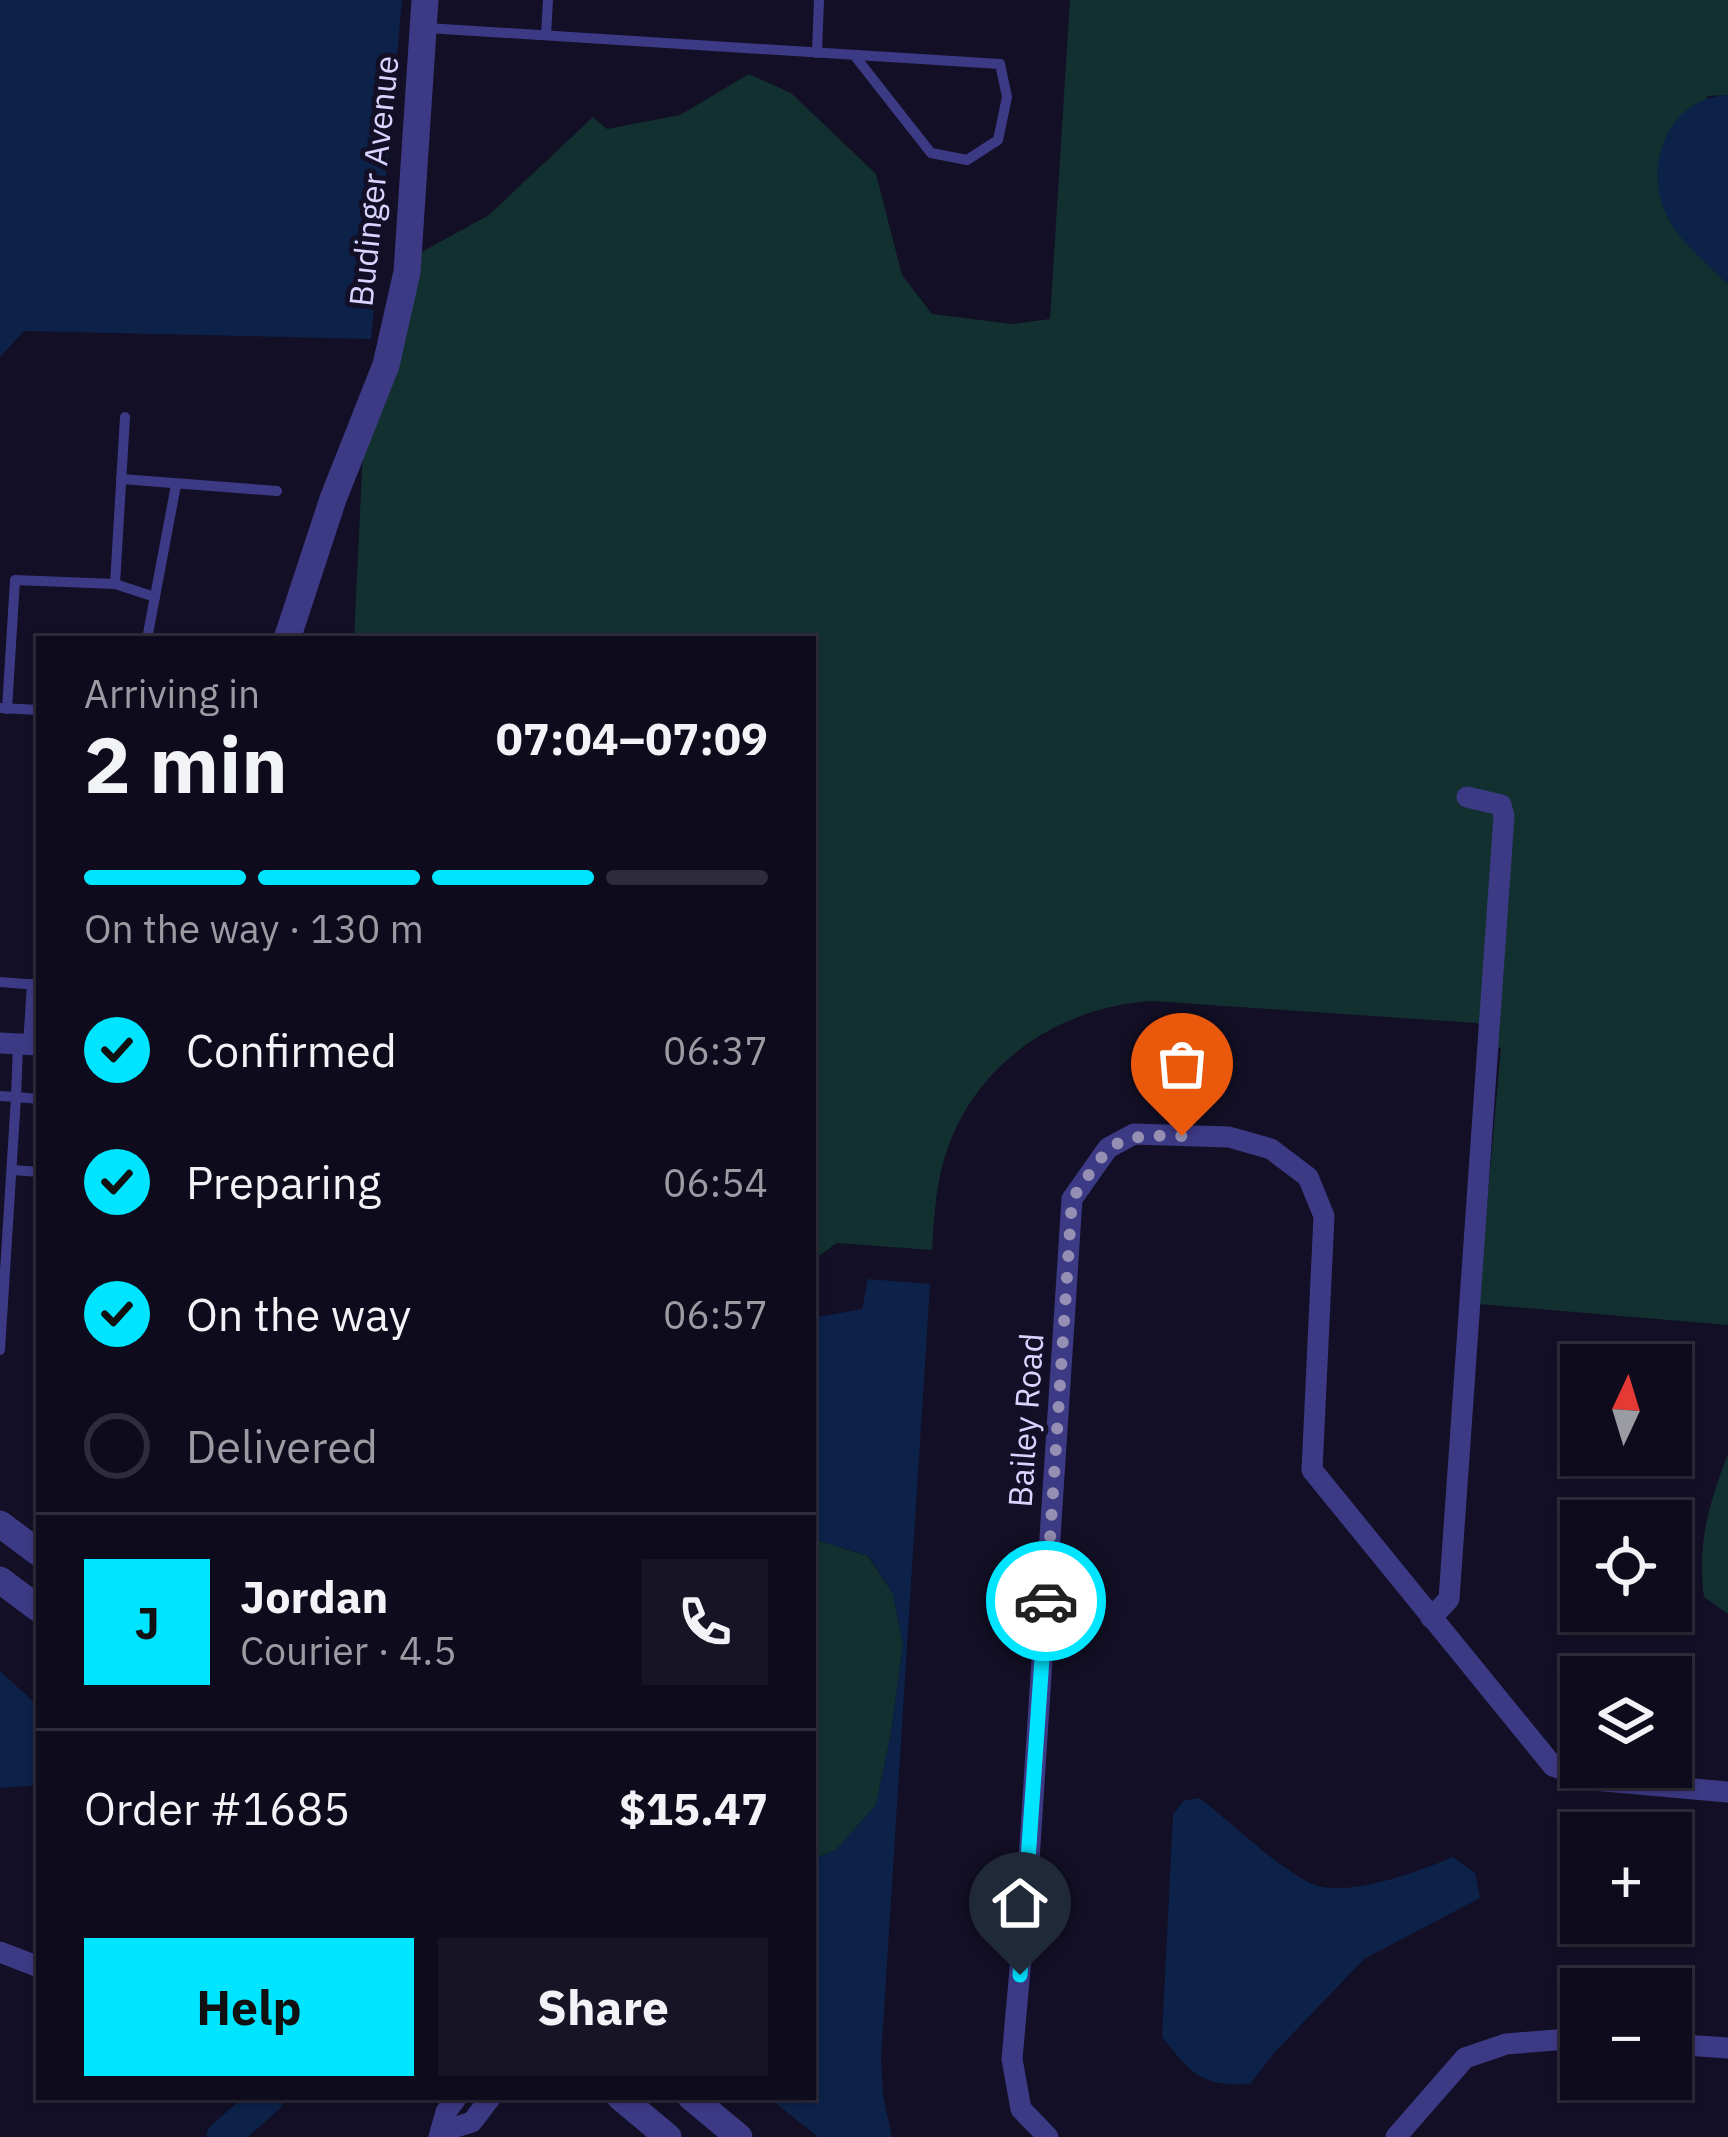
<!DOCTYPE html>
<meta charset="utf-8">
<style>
:root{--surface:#0e0b1c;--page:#171425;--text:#f1f3f6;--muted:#9b9ba3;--line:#2e2b3b;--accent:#00e5ff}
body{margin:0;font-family:"IBM Plex Sans",sans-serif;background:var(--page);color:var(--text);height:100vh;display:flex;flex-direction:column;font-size:45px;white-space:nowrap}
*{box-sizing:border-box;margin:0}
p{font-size:39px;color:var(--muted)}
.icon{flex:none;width:66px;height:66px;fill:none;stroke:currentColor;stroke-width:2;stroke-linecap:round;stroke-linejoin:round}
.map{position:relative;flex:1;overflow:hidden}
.details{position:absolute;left:36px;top:636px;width:780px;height:1464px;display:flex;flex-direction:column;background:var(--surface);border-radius:0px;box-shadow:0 3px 9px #0004,0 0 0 3px var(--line)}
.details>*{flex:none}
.needle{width:78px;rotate:4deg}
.fabs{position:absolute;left:1560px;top:1344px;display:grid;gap:24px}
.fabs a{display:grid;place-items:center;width:132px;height:132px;border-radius:0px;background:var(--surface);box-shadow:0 3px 9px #0004,0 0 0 3px var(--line);font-size:60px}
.pin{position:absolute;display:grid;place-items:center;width:102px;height:102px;color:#fff;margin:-123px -51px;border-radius:50% 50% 50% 0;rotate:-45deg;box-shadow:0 0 12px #0007}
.pin .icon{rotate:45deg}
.courier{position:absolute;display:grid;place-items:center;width:120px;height:120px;margin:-60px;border:9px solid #00e5ff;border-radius:50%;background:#fff;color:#222;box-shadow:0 3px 15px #0007}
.overview em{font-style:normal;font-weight:700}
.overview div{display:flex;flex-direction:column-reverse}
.overview{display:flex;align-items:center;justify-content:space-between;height:204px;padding:0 48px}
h1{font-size:78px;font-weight:700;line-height:90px}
.bar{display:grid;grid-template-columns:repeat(4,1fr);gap:18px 12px;align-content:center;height:144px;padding:0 48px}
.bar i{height:15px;border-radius:9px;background:var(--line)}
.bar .active{background:var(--accent)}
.bar p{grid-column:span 4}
.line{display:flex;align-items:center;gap:30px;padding:0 48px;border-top:3px solid var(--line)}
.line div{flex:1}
.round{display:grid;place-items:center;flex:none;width:126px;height:126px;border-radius:0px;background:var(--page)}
ol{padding:0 48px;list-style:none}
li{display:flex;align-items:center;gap:36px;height:132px}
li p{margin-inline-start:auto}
li .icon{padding:12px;border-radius:50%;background:var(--accent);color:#111;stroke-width:4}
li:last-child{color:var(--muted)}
li i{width:66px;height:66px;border:6px solid var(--line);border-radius:50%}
.button{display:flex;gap:24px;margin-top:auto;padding:24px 48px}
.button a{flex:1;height:138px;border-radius:0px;background:var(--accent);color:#111;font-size:48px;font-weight:700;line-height:138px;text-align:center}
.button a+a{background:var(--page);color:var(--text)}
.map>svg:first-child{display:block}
</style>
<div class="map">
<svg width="1728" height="2137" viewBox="0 0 1728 2137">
<rect width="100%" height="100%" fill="#130f26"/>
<g fill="#12302f">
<path d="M1070,0H1728V95L1707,96L1699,256L1728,284V1325L1478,1304L1501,1048L1483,1046L1481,1025L1476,1023L1152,1001C1054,1007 967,1069 942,1167C935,1194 934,1223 932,1250L837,1243L813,1260V639H354L363,449L418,254L489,215L593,117L607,129L680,115L749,74L791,93L876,174L902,275L932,314L1012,324L1050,319Z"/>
<path d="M1728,1454V1614L1704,1597C1697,1544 1709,1503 1728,1454Z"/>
<polygon points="813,1539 868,1556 893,1594 903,1645 891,1733 876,1805 836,1850 813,1859"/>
</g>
<g fill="#0c2248">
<polygon points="0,0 402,0 371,339 24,331 0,357"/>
<path d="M1728,95V284C1709,265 1683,245 1670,222C1640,171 1666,97 1728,95Z"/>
<polygon points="868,1279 930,1284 881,2057 883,2096 892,2137 818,2137 768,2097 813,2097 813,1859 836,1850 876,1805 891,1733 903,1645 893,1594 869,1556 813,1539 813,1318 862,1309"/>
<polygon points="0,1671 39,1707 39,1785 0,1788"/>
<path d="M1199,1798C1233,1823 1272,1864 1310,1883C1344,1900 1420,1871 1453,1857L1475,1873L1480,1898L1364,1959L1275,2052L1250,2084C1201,2087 1191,2073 1162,2037L1173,1815L1183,1801Z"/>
</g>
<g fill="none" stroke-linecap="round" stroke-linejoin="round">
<polyline stroke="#0c2248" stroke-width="33" points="223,2137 268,2097"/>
<g stroke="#3d3a85" stroke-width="10">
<polyline points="427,28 1000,64 1007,97 998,140 967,160 931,153 854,55"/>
<polyline points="546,35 548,0"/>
<polyline points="817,53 819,0"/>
<polyline points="121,479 277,491"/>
<polyline points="115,584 125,417"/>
<polyline points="147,639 176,485"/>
<polyline points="0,708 39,710"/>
<polyline points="7,709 15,580 115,584 155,597"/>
<polyline points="0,982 39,985"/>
<polyline points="18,1044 16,1097 39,1099"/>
<polyline points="28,1045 32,984"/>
<polyline points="0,1096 16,1097 0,1350"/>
<polyline points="13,1170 39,1172"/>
</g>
<g stroke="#3d3a85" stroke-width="21">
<polyline points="0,1043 39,1045"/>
<polyline points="1431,1618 1449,1599 1504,816 1501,805 1467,797"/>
<polyline points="0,1952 39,1967"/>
<polyline points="1671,2044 1728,2048"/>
<polyline points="443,2131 472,2122 491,2097"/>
<polyline points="439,2137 446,2112 457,2097"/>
<polyline points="1048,2137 1021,2109 1012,2059 1027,1891 1072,1199 1108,1148 1134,1134 1229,1137 1271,1149 1308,1177 1324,1216 1312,1470 1553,1766 1593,1780 1728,1792"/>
<polyline points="1396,2137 1465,2058 1506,2044 1581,2038"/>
</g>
<g stroke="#3d3a85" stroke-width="27">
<polyline points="287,639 333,499 386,365 407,272 425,0"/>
<polyline points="0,1524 39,1553"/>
<polyline points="0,1580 39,1609"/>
<polyline points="620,2097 668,2137"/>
<polyline points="691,2097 739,2137"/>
</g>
</g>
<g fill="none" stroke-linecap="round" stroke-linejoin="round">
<path stroke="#948fb3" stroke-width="12" stroke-dasharray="0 21.6" d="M1046,1601L1072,1199C1112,1142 1109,1134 1182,1136"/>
<polyline stroke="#00e5ff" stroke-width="15" points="1020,1975 1046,1601"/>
</g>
<g text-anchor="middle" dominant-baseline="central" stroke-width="10" stroke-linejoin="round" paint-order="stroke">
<g font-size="33" fill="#d9d4ff" stroke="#130f26">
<text transform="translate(373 181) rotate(-84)">Budinger Avenue</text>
<text transform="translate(1025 1420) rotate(-86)">Bailey Road</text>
</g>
</g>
</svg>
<div class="fabs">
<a><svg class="needle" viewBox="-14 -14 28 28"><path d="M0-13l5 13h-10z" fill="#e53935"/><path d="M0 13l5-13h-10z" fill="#9b9ba3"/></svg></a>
<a><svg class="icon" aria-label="locate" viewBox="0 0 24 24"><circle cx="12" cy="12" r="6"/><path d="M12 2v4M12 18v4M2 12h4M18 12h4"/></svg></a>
<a><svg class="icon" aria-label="layers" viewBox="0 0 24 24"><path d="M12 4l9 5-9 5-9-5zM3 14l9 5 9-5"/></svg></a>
<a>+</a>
<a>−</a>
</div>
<div class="pin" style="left:1182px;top:1136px;background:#ea580c"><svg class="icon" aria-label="bag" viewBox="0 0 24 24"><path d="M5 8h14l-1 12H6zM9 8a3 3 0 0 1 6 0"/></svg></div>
<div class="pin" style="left:1020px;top:1975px;background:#1f2937"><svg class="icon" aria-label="home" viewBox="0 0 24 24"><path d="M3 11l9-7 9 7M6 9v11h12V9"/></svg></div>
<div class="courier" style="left:1046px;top:1601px"><svg class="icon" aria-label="car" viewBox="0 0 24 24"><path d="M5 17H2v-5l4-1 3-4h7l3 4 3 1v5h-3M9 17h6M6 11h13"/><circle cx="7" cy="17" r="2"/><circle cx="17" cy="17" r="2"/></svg></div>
<section class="details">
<div class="overview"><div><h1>2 min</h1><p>Arriving in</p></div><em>07:04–07:09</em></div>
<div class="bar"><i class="active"></i><i class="active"></i><i class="active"></i><i></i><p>On the way · 130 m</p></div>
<ol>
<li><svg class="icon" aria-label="check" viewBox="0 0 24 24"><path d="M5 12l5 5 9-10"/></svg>Confirmed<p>06:37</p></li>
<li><svg class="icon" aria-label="check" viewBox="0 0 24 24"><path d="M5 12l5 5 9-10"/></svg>Preparing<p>06:54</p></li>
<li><svg class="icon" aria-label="check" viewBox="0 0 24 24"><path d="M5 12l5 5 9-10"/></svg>On the way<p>06:57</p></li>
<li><i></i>Delivered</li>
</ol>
<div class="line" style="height:216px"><b class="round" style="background:var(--accent);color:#111">J</b><div><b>Jordan</b><p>Courier · 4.5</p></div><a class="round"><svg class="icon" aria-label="phone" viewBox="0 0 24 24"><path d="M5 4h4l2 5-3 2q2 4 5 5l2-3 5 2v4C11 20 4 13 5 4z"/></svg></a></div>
<div class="line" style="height:156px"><div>Order #1685</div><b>$15.47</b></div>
<div class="button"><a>Help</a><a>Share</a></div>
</section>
</div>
